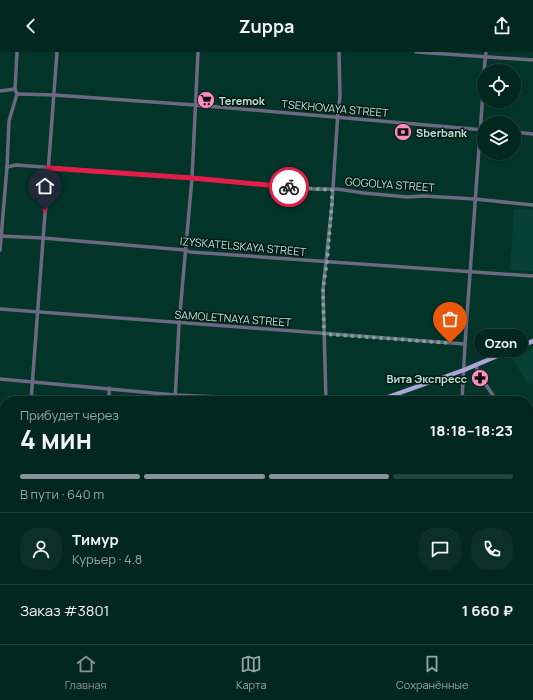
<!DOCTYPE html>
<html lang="ru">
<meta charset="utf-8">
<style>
:root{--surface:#02271f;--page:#0c2f28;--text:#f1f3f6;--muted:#96a5a4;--line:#23443d;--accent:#8c9099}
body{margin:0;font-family:Manrope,sans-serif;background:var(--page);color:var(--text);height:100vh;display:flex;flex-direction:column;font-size:15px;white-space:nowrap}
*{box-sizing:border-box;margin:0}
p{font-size:13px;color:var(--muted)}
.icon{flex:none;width:22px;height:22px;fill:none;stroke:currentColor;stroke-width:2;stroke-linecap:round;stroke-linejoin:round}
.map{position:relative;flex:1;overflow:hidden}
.drawer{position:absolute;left:0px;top:344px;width:533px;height:248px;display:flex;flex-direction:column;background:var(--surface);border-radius:16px 16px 0 0;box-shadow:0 1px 3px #0004,0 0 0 1px var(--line)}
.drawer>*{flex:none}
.controls{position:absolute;left:477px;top:12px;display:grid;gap:8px}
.controls a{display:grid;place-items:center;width:44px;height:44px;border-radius:50%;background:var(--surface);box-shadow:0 1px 3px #0004,0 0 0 1px var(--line);font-size:20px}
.pin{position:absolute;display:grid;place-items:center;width:34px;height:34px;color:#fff;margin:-41px -17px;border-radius:50% 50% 50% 0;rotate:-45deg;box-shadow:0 0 4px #0007}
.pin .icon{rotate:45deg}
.courier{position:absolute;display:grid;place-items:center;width:40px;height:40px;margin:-20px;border:3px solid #e11d48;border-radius:50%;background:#fff;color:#222;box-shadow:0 1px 5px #0007}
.bubble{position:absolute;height:28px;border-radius:14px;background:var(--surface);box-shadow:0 1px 3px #0004,0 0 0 1px var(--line);font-size:13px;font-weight:700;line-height:28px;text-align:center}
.overview em{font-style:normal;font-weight:700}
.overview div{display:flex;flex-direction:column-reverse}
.overview{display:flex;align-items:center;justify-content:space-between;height:68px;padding:0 20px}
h1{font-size:26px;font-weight:700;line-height:30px}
.bar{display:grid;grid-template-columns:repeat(4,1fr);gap:6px 4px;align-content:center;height:48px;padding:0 20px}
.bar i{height:5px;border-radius:3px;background:var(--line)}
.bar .on{background:var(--accent)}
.bar p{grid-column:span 4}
.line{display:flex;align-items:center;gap:10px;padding:0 20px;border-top:1px solid var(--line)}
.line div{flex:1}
.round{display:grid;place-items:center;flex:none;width:42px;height:42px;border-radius:16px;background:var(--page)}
header{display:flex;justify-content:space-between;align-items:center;height:52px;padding:0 20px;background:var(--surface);font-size:18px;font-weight:700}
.menu{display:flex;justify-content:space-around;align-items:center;height:56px;border-top:1px solid var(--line);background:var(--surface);font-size:11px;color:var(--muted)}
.menu a{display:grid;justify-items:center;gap:2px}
.menu .on{color:var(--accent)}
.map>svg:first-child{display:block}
</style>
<header><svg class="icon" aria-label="back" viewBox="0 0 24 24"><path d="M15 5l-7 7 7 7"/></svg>Zuppa<svg class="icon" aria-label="share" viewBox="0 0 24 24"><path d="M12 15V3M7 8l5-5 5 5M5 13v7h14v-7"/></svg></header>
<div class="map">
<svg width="533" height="592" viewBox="0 0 533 592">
<rect width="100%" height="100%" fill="#023429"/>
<g fill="#074034">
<polygon points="514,157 533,158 533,219 510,218"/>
<polygon points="533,297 533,329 528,333 512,306"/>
</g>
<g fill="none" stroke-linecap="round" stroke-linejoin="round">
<g stroke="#6d6882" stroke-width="3.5">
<polyline points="416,0 533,8"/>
<polyline points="484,19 486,0"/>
<polyline points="0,39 15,37"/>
<polyline points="17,42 54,43 195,53 484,78"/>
<polyline points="514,80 533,82"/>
<polyline points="7,115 16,113 192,126 314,137 337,137 364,141 407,145 423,144 475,147 533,153"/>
<polyline points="0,184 43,186 185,198 190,200 533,224"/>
<polyline points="0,198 7,115 9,69 17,42 15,37 17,0"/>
<polyline points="0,257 465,292"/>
<polyline points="475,313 486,333 497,349"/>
<polyline points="0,327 175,343 318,349"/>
<polyline points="31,349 57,0"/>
<polyline points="109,349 109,336"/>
<polyline points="175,349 179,272 192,126 198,0"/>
<polyline points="326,349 323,237 332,152 338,59 340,45 339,0"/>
<polyline points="462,349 465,292 484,26"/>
<polyline points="528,368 533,365"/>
<polyline points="528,392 533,388"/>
<polyline points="528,409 533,417"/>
<polyline points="528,447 533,444"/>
<polyline points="528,485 533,483"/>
<polyline points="0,488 5,487"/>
<polyline points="528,548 533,546"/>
<polyline points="1,562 5,569"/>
<polyline points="16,587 20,592"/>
<polyline points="35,592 42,587"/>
<polyline points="119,592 126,587"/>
<polyline points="230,592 237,587"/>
<polyline points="267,592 283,587"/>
<polyline points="415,592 428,587"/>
</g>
<g stroke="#aea4d9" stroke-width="4.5">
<polyline points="377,349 464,318 533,289"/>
<polyline points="0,563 5,559"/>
</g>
<defs>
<g id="rail">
<polyline points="528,381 533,377"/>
<polyline points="217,592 224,587"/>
</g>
</defs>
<use href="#rail" stroke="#6f9b8f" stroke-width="2.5"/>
<use href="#rail" stroke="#001913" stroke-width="1" stroke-dasharray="3" stroke-linecap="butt"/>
</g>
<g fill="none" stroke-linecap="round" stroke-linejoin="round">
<polyline stroke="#7aa599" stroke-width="4" stroke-dasharray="0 7.2" points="289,135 332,138 332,152 327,210 323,237 324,282 450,291"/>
<polyline stroke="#e11d48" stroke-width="5" points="45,158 48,116 192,126 289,135"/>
</g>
<defs>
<symbol id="supermarket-disc" viewBox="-11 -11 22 22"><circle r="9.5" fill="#fd8ebf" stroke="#001913"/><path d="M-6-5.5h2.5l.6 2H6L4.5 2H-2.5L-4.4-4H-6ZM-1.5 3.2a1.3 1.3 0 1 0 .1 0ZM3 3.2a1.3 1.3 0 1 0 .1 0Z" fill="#111"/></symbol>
<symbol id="bank-disc" viewBox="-11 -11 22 22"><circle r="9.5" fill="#fd8ebf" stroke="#001913"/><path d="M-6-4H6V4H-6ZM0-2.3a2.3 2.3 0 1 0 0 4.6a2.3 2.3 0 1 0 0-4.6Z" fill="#111"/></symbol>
<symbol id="pharmacy-disc" viewBox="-11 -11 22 22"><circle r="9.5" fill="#fd8ebf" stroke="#001913"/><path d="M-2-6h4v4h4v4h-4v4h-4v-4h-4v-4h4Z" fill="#111"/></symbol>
</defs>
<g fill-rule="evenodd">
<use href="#supermarket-disc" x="196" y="38" width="20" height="20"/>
<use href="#bank-disc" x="393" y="70" width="20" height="20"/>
<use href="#pharmacy-disc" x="470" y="316" width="20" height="20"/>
</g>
<g text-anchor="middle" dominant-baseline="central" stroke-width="3" stroke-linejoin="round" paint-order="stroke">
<g font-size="11" font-weight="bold" fill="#bae2d5" stroke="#001913" text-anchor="start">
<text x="219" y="48">Teremok</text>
<text x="416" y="80">Sberbank</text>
<text x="467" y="326" text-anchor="end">Вита Экспресс</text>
</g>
<g font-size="11" fill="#bae2d5" stroke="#001913">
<text transform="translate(335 56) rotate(5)">TSEKHOVAYA STREET</text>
<text transform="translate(390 132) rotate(4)">GOGOLYA STREET</text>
<text transform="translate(243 194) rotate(5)">IZYSKATELSKAYA STREET</text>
<text transform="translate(233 266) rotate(4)">SAMOLETNAYA STREET</text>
</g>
</g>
</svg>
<div class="controls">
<a><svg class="icon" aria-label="locate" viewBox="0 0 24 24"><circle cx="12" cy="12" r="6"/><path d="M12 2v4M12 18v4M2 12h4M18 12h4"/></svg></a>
<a><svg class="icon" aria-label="layers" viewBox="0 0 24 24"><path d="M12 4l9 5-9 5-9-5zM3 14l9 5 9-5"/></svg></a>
</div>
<div class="pin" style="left:450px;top:291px;background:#ea580c"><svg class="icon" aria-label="bag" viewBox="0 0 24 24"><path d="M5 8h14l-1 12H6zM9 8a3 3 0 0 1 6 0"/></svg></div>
<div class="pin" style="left:45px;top:158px;background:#1f2937"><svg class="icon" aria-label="home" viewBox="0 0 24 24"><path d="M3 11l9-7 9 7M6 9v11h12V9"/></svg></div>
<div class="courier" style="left:289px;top:135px"><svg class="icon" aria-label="bike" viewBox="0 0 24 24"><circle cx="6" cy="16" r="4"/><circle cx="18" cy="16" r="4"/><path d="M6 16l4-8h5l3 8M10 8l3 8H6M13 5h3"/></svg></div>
<div class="bubble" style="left:474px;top:277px;width:54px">Ozon</div>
<section class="drawer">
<div class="overview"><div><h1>4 мин</h1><p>Прибудет через</p></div><em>18:18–18:23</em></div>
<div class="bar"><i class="on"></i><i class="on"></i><i class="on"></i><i></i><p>В пути · 640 m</p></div>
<div class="line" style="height:72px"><a class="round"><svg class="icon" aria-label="person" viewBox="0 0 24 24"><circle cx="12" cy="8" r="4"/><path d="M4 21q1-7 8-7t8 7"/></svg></a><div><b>Тимур</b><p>Курьер · 4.8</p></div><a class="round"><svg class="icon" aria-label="chat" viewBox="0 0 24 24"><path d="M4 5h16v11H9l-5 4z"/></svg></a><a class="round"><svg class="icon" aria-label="phone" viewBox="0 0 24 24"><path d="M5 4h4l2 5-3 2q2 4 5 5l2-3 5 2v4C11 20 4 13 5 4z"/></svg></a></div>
<div class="line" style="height:52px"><div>Заказ #3801</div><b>1 660 ₽</b></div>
</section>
</div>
<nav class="menu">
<a class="on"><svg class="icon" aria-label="home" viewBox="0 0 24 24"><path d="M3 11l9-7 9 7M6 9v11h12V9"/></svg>Главная</a>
<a><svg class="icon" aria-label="map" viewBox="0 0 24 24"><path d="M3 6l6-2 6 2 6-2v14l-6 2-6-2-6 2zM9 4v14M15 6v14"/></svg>Карта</a>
<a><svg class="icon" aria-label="saved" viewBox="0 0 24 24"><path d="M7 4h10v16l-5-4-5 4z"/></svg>Сохранённые</a>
</nav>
